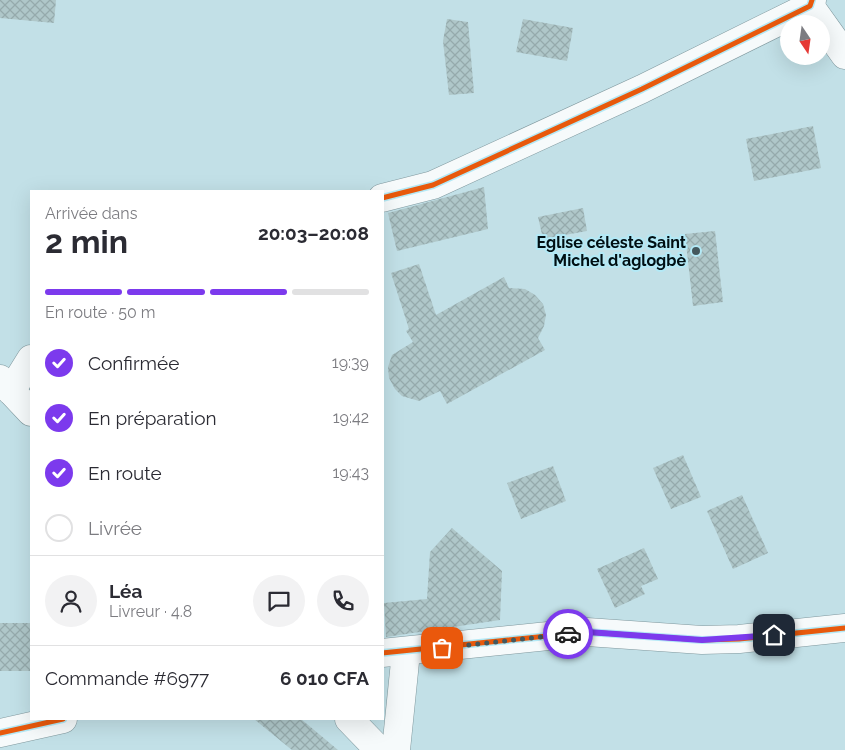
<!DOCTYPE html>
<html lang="fr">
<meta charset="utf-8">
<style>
:root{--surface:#fff;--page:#f2f2f3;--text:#2b2b33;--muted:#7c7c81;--line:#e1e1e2;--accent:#7c3aed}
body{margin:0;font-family:Raleway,sans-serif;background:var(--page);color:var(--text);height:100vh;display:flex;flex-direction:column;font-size:19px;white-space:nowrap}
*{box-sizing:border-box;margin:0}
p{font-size:16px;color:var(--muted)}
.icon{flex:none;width:28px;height:28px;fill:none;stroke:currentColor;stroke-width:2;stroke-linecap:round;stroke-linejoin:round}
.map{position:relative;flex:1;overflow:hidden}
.details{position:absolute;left:30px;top:190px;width:354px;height:530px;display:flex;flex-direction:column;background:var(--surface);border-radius:0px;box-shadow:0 5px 20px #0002}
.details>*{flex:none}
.needle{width:32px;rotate:167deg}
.fabs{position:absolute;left:780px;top:15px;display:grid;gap:10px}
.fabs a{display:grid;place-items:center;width:50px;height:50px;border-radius:50%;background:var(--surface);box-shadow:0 5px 20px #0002;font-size:25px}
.pin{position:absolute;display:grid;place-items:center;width:42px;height:42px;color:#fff;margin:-21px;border-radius:10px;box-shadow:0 2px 8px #0006}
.courier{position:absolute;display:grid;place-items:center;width:50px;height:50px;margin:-25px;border:4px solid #7c3aed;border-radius:50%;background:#fff;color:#222;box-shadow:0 1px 6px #0007}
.head em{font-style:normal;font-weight:700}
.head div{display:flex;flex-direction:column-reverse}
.head{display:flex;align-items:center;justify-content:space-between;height:85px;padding:0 15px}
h1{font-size:32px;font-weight:700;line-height:38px}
.bar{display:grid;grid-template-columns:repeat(4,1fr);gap:8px 5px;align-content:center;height:60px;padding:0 15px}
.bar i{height:6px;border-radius:4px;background:var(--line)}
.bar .selected{background:var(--accent)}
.bar p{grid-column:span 4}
.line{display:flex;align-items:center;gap:12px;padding:0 15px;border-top:1px solid var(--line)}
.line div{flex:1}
.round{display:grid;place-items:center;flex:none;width:52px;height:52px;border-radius:26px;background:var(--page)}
ol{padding:0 15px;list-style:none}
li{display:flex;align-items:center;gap:15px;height:55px}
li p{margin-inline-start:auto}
li .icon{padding:5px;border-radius:50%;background:var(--accent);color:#fff;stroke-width:4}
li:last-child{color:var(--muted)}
li i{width:28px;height:28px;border:2px solid var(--line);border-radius:50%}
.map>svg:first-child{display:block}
</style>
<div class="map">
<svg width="845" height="750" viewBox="0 0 845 750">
<defs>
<pattern id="building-cross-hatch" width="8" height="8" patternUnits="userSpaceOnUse" patternTransform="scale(1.25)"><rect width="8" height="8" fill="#afc7c9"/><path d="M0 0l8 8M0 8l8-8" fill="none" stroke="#95aaac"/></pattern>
</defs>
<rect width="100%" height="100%" fill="#c2e0e7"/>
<g fill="url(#building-cross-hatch)">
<polygon points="0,0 56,0 54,23 0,18"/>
<polygon points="447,19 468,22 474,93 449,95 443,41"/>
<polygon points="523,19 573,28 567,61 516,52"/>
<polygon points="813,126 821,168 754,181 746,139"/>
<polygon points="484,187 488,229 397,251 388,213"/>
<polygon points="583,208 587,231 543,239 538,217"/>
<polygon points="715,231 723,302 693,306 685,234"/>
<polygon points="419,264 436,315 504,277 509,288 525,289 535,295 543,304 546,315 544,326 538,338 545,350 447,404 440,391 419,401 402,396 395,389 389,378 388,367 392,355 413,342 406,331 409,329 391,273"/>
<polygon points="683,455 701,497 671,509 653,468"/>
<polygon points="553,466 566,501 521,519 507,483"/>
<polygon points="742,495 768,553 733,569 707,511"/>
<polygon points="452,528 502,571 500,620 386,637 384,603 427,599 430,552"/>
<polygon points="644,548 658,579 641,586 645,594 615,608 597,569"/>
<rect x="0" y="623" width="31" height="48"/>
<polygon points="254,719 301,719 338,750 292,750"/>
</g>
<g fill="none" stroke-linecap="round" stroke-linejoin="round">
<defs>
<g id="street">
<polyline points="810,6 845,55"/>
<polyline points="382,198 433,185 642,89 810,6 812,0"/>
<polyline points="0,379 31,412"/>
<polyline points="11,391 31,359"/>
<polyline points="382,653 587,632 702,640 739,639 845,628"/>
<polyline points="349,719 379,750"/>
<polyline points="0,733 63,719"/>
<polyline points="396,750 406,652"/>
</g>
</defs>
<use href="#street" stroke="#7f979d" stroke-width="29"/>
<use href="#street" stroke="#f6fafb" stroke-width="28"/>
<defs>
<g id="cycleway">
<polyline points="382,198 433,185 642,89 810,6 812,0"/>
<polyline points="382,653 587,632 702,640 739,639 845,628"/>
<polyline points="0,733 63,719"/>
</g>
</defs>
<use href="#cycleway" stroke="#b3e9f6" stroke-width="8"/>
<use href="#cycleway" stroke="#e8590c" stroke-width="5"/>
</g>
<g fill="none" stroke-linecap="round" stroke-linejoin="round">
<polyline stroke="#44585d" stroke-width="5" stroke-dasharray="0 9" points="442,648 568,634"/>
<polyline stroke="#7c3aed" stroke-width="6" points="568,634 587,632 702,640 774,635"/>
</g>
<circle fill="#44585d" stroke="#b3e9f6" stroke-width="2" cx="696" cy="251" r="5"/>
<g text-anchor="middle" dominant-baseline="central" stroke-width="4" stroke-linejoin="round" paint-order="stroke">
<g font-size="16" font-weight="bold" fill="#000f13" stroke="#b3e9f6" text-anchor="end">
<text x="686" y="242">Eglise céleste Saint<tspan x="686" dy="18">Michel d'aglogbè</tspan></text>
</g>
</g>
</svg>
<div class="fabs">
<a><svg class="needle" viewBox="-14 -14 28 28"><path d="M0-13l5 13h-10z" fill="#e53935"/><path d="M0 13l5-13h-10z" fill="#7c7c81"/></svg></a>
</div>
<div class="pin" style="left:442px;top:648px;background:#ea580c"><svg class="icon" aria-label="bag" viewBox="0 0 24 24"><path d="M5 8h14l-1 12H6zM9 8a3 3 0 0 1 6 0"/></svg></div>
<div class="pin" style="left:774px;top:635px;background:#1f2937"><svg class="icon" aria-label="home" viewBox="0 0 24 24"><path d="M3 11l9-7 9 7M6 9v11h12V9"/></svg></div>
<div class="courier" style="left:568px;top:634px"><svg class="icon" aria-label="car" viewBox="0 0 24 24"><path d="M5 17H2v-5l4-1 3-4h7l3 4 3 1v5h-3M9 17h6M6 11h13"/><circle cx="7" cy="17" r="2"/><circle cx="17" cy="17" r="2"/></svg></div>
<section class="details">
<div class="head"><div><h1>2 min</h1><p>Arrivée dans</p></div><em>20:03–20:08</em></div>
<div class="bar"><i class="selected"></i><i class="selected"></i><i class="selected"></i><i></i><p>En route · 50 m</p></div>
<ol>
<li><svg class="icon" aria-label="check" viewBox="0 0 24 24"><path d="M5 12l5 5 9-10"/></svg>Confirmée<p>19:39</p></li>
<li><svg class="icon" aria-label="check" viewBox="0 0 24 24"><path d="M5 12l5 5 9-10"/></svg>En préparation<p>19:42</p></li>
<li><svg class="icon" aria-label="check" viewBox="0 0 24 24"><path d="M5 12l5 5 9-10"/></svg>En route<p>19:43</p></li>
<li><i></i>Livrée</li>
</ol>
<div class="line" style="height:90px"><a class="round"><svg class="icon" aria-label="person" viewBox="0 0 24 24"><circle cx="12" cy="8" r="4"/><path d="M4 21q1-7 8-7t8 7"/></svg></a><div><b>Léa</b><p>Livreur · 4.8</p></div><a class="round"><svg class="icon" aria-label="chat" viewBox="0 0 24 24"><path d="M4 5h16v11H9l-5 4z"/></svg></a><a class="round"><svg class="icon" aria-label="phone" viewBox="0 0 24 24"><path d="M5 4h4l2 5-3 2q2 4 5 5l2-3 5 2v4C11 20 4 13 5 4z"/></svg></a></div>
<div class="line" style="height:65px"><div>Commande #6977</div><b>6 010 CFA</b></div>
</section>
</div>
